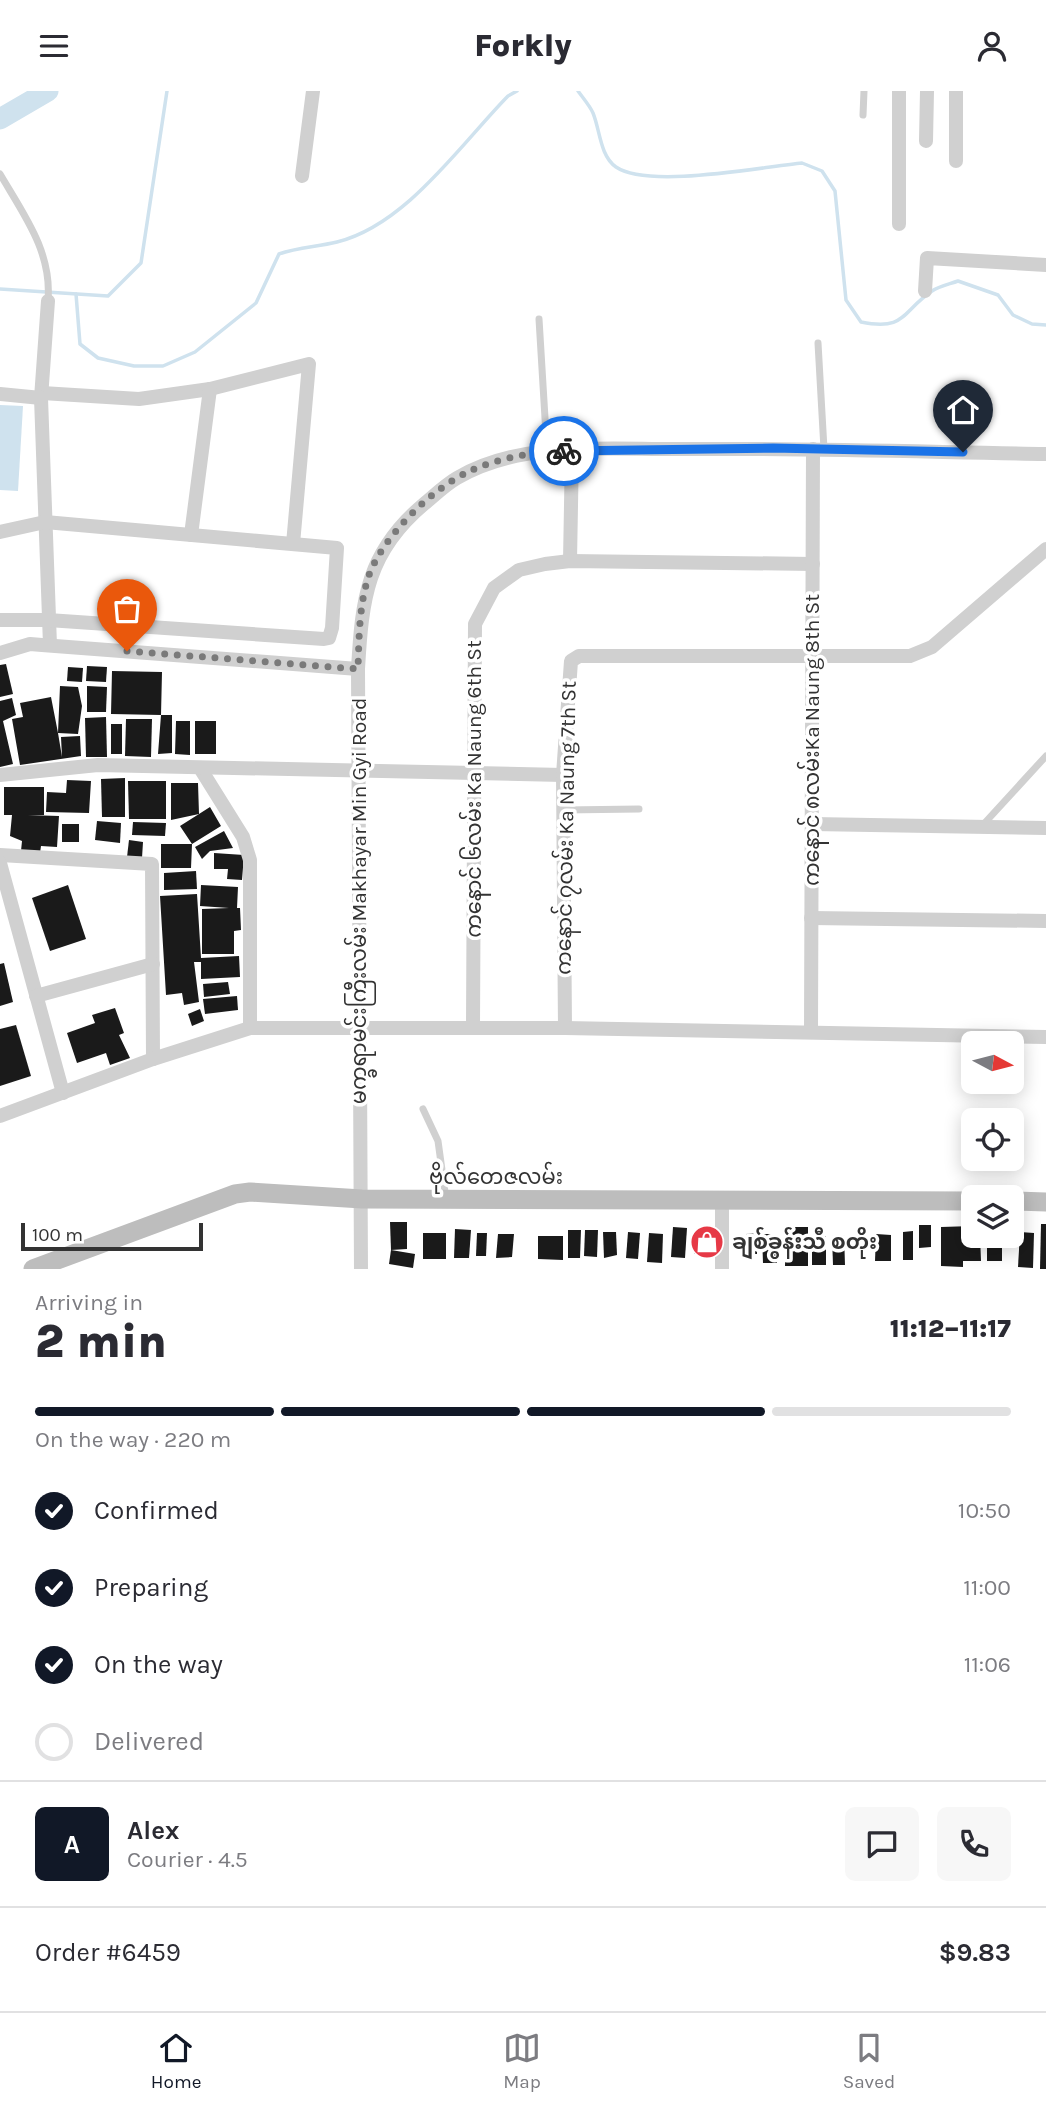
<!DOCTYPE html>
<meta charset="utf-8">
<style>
:root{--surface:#fff;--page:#f7f7f7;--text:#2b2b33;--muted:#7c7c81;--line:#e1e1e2;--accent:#111827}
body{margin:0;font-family:Karla,"Noto Sans Myanmar",sans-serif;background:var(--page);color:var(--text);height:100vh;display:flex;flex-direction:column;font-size:26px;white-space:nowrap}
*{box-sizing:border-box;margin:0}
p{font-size:23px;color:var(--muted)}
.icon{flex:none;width:38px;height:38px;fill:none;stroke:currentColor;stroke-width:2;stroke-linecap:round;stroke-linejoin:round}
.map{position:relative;height:1178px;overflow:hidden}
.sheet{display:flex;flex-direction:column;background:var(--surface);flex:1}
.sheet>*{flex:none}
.needle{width:46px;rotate:97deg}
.controls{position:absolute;left:961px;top:940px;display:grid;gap:14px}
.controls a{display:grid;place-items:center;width:63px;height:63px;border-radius:10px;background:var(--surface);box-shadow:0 4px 18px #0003;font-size:35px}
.scale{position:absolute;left:21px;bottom:18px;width:182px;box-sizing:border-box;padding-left:7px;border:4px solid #333;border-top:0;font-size:19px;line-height:24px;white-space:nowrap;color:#333;-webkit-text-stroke:5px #fff;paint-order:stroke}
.pin{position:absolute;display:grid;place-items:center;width:60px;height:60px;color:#fff;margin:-72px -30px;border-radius:50% 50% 50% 0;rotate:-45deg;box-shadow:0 0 7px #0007}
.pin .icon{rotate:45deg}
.courier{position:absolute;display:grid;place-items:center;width:70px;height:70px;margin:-35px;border:5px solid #1a73e8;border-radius:50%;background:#fff;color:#222;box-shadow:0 2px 9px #0007}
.headline em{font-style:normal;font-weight:800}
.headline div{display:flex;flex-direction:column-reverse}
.headline{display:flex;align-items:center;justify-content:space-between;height:119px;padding:0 35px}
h1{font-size:46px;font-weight:800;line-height:52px}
.bar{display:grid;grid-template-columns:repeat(4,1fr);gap:10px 7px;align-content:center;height:84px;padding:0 35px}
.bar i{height:9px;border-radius:5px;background:var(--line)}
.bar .selected{background:var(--accent)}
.bar p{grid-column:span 4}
.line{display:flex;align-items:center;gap:18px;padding:0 35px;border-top:2px solid var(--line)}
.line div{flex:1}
.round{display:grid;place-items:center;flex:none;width:74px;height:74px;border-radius:10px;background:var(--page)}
ol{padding:0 35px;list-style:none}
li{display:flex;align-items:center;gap:21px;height:77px}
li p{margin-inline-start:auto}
li .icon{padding:7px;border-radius:50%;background:var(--accent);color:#fff;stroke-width:4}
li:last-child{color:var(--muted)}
li i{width:38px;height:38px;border:4px solid var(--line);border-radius:50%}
header{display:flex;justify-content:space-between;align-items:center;height:91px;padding:0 35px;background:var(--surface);font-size:32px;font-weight:800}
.tab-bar{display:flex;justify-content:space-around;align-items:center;height:98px;border-top:2px solid var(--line);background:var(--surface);font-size:19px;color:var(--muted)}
.tab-bar a{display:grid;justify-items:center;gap:4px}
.tab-bar .selected{color:var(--accent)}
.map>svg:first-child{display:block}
</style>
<header><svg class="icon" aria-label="menu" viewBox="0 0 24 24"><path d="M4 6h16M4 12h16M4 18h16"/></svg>Forkly<svg class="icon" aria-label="person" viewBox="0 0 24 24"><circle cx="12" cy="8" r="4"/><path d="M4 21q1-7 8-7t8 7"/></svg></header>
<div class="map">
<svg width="1046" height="1178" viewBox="0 0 1046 1178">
<rect width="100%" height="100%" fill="#fff"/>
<polygon fill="#cfe2ee" points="0,314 23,315 18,400 0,399"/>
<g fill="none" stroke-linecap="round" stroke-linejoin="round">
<g stroke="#cfe2ee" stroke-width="3.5">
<path d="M578,0C583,7 590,15 593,22C600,39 600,65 616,76C648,98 761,76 802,72L822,80L835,100L846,209L861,231C906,240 901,221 932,200C939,195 950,193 958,190L998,204L1013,224L1032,233L1046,234"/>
<polyline points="0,198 108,205 141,172 167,0"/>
<path d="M76,203L80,253L98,267L134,275H163L195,261L256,212L279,163C298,156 317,156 337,151C406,134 460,54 508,5L517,0"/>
</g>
<polyline stroke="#cfe2ee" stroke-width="21" points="0,28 48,0"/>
</g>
<g fill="#1a1a1a">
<polygon points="6,573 13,603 0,606 0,574"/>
<polygon points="87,575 107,576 106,591 86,590"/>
<polygon points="68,576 83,577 82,591 67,590"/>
<polygon points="112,580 162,581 161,624 172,624 172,662 158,663 161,624 111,623"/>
<polygon points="60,595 78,596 82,615 78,643 58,642 62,666 61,646 80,645 81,665 20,674 12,628 23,626 20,612 51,606 58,642"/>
<polygon points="87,595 107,596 106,621 87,621"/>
<polygon points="12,607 16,624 3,630 13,673 0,676 0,610"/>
<polygon points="106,626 107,666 86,666 85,627"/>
<polygon points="126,628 152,628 151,666 125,665"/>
<polygon points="176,630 190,630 190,664 175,663"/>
<rect x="195" y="630" width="21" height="33"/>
<rect x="111" y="633" width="11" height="30"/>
<polygon points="125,687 125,726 102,726 101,688"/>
<polygon points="67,689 91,690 89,722 46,721 47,701 66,702"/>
<polygon points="128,690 166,690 166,728 129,728"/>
<polygon points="171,692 198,692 199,723 210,716 221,735 192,753 191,777 161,777 161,753 192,753 180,735 199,723 171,729"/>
<polygon points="4,696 44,696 44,724 28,724 59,725 57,756 41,755 40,762 21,760 22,750 10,745 12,724 4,724"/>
<polygon points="97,730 121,732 120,752 95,749"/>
<polygon points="133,731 166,732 165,745 132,744"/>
<rect x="62" y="733" width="17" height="18"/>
<polygon points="224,740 233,757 210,760 202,768 195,756"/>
<polygon points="129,749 143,751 142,767 127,766"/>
<polygon points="214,762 244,764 242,789 227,788 228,778 214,778"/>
<polygon points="196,780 197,798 164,799 164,782"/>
<polygon points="68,794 86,848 50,860 32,807"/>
<polygon points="201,794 238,796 237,817 240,817 241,839 234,840 234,863 202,863 202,818 229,817 200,815"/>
<polygon points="197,803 201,867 239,865 240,886 201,888 201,871 194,871 199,911 184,914 182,902 166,904 160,805"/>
<polygon points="4,872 13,911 0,915 0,873"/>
<polygon points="228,891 230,903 204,906 203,893"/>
<polygon points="237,905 238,919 205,923 203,908"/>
<polygon points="115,917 124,942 119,944 130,967 110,974 106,962 77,972 67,942 95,932 92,924"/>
<polygon points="200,918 204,930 192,935 188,923"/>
<polygon points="16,934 31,985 0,995 0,938"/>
<polygon points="390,1131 407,1131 407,1158 391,1159"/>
<polygon points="1041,1133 1046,1133 1046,1178 1040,1178"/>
<polygon points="919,1134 931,1134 931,1156 919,1157"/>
<polygon points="973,1135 973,1144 980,1144 981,1170 963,1170 963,1176 941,1175 941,1136"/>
<polygon points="673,1136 687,1137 685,1167 671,1166"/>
<polygon points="786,1136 808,1136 808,1175 785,1175"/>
<polygon points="455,1138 471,1139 469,1167 454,1167"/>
<polygon points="568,1139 581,1139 580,1167 568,1167"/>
<polygon points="585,1139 598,1139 597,1166 584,1165"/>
<polygon points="695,1139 708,1140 707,1163 694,1163"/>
<polygon points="913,1140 913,1169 903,1169 903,1141"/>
<polygon points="603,1141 616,1141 617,1164 604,1167"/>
<polygon points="628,1141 640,1142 638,1168 626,1167"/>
<polygon points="1020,1141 1034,1142 1033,1177 1018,1176"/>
<rect x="423" y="1142" width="23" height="26"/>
<polygon points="477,1142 487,1142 486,1165 476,1165"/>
<polygon points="649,1142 663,1143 662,1172 647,1171"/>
<polygon points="757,1142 757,1163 746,1163 746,1143"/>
<polygon points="498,1143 514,1143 512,1166 496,1167"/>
<polygon points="762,1143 777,1143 777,1172 763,1172"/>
<polygon points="876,1143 891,1144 891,1170 875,1170"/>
<polygon points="844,1144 845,1174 833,1174 832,1145"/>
<rect x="987" y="1144" width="15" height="26"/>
<polygon points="538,1145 563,1145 563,1169 538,1168"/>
<polygon points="826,1145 826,1174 812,1174 812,1146"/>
<polygon points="391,1159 415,1163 413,1177 389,1173"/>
</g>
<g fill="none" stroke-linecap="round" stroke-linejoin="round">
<g stroke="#d0d0d0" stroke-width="7">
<polyline points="863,24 864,0"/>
<path d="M0,83C24,124 52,161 48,209"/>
<polyline points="539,228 547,360"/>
<polyline points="818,252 824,358"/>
<polyline points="564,719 639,718"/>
<polyline points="981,736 1046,665"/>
<polyline points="423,1018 438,1050 446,1108"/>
</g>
<g stroke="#d0d0d0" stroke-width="14">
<polyline points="926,50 927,0"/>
<polyline points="956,70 956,0"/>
<polyline points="302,85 313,0"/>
<polyline points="899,133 899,0"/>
<polyline points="925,200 927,167 1046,174"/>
<polyline points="48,210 41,307 50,554"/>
<polyline points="42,302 139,308 210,298 309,273 293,453"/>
<polyline points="0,303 41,307"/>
<polyline points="0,441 45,431 337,457 332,537 329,547 324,548 48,529 0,529"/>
<polyline points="191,444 210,298"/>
<polyline points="570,470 572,359"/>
<polyline points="0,562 30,553 42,554 358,578"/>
<polyline points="200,677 243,746 250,769 250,937"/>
<polyline points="0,684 98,674 563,684"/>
<polyline points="812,733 1046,737"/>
<polyline points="0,764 152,773 153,968"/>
<polyline points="0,772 63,1002"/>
<polyline points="811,827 1046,830"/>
<polyline points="36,905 153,873"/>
<polyline points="473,936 475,533 494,497 519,479 545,473 570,470 813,473"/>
<polyline points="565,937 563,684 571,570 579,565 910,565 932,556 1046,458"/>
<polyline points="811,941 813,358"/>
<polyline points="0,1025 153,968 250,937 565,937 1046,946"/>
<polyline points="722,1110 722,1178"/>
<path d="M361,1178L358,578C362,507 367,461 424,413C435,404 445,394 457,387C523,348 612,359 686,358C806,357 926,361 1046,363"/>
</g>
<g stroke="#bdbdbd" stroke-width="19">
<polyline points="1012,1110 1046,1111"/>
<polyline points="33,1178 235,1103 250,1101 362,1108 973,1110"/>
</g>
</g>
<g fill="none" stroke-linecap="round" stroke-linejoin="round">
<path stroke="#7a7a7a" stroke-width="7" stroke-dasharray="0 12.6" d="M127,560L358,578C359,548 359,516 368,487C381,447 432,397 470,380C498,367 533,361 564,360"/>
<polyline stroke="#1a73e8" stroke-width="9" points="564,360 773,357 963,361"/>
</g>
<defs>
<symbol id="shop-disc" viewBox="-11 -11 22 22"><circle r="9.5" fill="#e63946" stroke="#fff"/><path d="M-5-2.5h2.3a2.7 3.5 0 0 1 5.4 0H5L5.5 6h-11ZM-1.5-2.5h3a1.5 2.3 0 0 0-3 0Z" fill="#fff"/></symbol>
</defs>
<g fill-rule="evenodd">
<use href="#shop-disc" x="688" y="1132" width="38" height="38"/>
</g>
<g text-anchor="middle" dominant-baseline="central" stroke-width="7" stroke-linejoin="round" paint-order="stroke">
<g font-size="21" fill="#333" stroke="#fff">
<text transform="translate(812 649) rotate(-90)">ကနောင် ၈လမ်းKa Naung 8th St</text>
<text transform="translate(474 698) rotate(-90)">ကနောင် ၆လမ်း Ka Naung 6th St</text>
<text transform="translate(566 737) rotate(-89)">ကနောင် ၇လမ်း Ka Naung 7th St</text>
<text transform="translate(359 810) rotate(-90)">မက္ခရာမင်းကြီးလမ်း Makhayar Min Gyi Road</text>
<text x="496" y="1086">ဗိုလ်တေဇလမ်း</text>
</g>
<g font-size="21" font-weight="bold" fill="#333" stroke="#fff" text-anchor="start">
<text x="732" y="1151">ချစ်ခွန်းသီ စတိုး</text>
</g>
</g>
</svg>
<div class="controls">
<a><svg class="needle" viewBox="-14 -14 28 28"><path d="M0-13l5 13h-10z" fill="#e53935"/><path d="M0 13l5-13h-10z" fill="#7c7c81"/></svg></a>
<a><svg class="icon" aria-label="locate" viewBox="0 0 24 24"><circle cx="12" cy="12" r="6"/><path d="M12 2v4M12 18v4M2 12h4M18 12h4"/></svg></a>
<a><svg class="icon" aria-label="layers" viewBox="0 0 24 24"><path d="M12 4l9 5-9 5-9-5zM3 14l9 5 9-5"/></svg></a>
</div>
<div class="scale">100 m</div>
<div class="pin" style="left:127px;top:560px;background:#ea580c"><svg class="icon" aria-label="bag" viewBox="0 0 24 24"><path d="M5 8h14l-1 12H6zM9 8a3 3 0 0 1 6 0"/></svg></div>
<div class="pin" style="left:963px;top:361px;background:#1f2937"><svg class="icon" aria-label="home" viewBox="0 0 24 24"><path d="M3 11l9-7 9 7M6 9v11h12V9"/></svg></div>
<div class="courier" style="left:564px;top:360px"><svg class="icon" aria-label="bike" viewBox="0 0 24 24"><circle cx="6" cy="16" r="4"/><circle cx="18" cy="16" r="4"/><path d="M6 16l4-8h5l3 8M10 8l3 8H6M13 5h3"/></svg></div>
</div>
<section class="sheet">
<div class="headline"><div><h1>2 min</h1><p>Arriving in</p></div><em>11:12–11:17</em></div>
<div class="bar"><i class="selected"></i><i class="selected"></i><i class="selected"></i><i></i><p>On the way · 220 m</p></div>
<ol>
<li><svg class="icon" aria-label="check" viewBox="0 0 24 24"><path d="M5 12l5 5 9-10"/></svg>Confirmed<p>10:50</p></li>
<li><svg class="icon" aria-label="check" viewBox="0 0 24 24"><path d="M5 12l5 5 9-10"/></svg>Preparing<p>11:00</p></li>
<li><svg class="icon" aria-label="check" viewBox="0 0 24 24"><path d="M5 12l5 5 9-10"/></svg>On the way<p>11:06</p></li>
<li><i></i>Delivered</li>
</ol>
<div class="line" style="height:126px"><b class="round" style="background:var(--accent);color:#fff">A</b><div><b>Alex</b><p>Courier · 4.5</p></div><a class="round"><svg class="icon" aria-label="chat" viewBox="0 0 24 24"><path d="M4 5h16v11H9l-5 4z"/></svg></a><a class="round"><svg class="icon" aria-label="phone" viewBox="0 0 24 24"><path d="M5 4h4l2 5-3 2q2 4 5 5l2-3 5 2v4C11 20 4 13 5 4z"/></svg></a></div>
<div class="line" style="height:91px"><div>Order #6459</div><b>$9.83</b></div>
</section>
<nav class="tab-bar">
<a class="selected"><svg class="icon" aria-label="home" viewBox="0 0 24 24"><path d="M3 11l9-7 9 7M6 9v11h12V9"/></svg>Home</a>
<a><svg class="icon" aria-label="map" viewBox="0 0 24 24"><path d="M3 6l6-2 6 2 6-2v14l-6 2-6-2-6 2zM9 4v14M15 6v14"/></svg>Map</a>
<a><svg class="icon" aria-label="saved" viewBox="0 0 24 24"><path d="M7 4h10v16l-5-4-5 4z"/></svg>Saved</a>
</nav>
